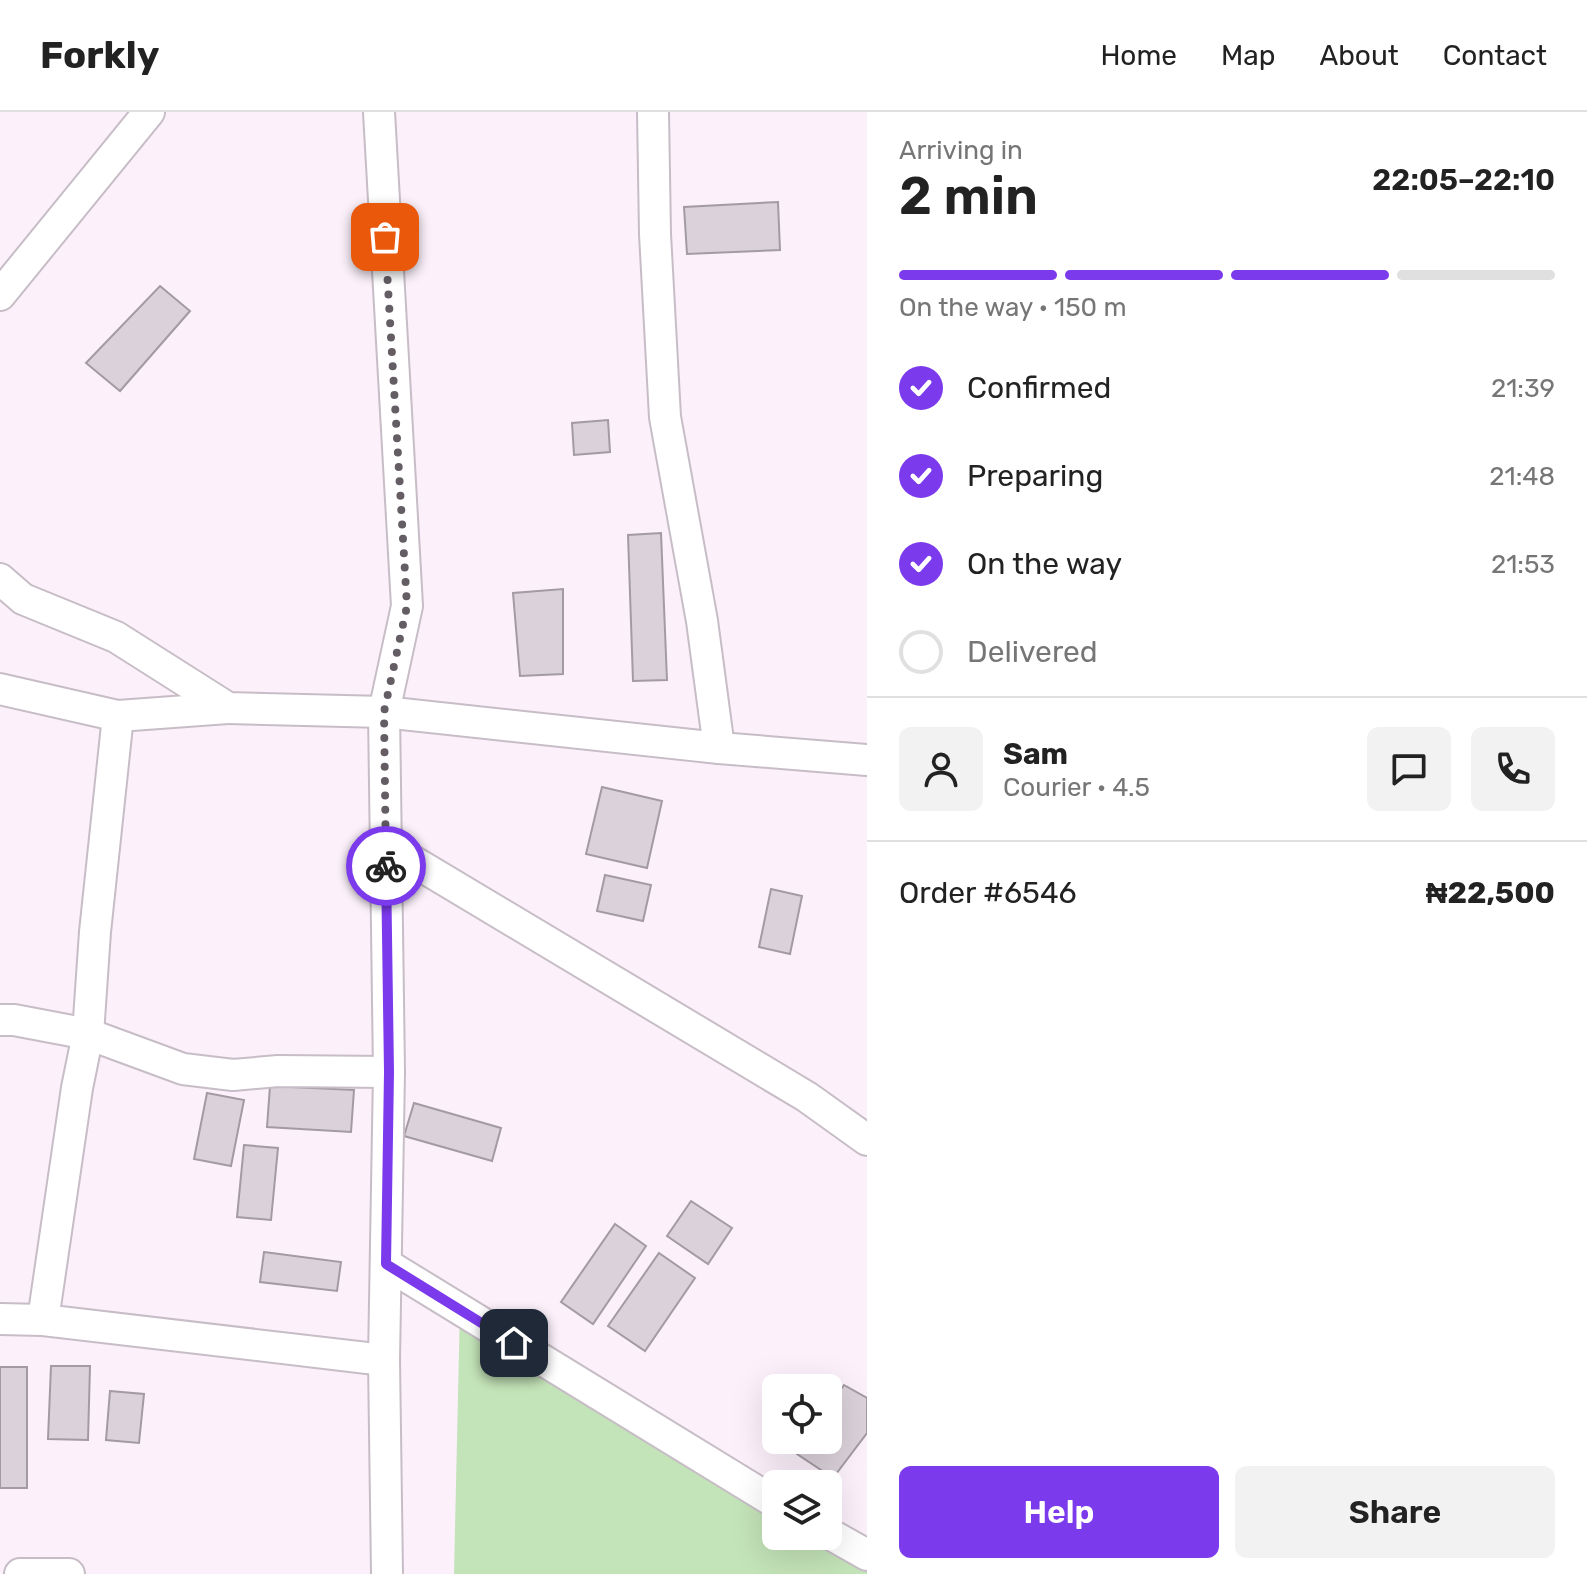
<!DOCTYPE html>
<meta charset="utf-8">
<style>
:root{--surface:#fff;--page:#f2f2f2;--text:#222;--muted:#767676;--line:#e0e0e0;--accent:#7c3aed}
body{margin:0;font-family:Rubik,sans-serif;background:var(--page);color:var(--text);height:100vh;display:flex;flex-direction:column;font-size:30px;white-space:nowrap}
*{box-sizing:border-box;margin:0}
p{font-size:26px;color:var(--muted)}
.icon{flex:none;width:44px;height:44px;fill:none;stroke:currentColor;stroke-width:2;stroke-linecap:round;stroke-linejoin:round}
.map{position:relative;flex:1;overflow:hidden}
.drawer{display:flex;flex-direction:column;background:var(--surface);width:720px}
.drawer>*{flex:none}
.buttons{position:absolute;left:762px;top:1262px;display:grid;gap:16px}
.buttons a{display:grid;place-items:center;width:80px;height:80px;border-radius:12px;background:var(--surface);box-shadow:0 8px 32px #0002;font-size:40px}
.pin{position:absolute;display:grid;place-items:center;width:68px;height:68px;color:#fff;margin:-34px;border-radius:16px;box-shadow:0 4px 12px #0006}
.courier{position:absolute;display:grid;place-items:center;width:80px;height:80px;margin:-40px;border:6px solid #7c3aed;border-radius:50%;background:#fff;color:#222;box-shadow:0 2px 10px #0007}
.head em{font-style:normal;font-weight:600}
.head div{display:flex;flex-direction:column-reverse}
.head{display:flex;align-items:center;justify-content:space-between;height:136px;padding:0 32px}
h1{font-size:52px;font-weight:600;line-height:60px}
.bar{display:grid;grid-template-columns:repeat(4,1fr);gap:12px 8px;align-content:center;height:96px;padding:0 32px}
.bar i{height:10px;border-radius:6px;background:var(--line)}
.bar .selected{background:var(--accent)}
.bar p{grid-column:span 4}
.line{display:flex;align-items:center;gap:20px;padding:0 32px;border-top:2px solid var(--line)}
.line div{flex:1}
.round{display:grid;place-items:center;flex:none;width:84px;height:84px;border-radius:12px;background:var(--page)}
ol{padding:0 32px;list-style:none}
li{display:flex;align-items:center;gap:24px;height:88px}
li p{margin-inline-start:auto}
li .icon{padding:8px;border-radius:50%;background:var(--accent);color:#fff;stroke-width:4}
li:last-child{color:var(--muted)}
li i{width:44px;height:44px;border:4px solid var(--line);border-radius:50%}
.button{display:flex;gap:16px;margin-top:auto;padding:16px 32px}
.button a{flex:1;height:92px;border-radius:12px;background:var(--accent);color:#fff;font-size:32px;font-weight:600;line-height:92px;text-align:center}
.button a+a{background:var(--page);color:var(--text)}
header{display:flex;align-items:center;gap:48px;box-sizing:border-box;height:112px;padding:0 40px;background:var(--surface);border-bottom:2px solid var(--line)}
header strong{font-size:38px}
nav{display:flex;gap:44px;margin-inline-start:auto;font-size:28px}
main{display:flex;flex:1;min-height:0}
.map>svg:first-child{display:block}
</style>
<header>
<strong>Forkly</strong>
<nav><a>Home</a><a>Map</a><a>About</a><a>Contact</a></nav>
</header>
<main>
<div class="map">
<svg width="867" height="1462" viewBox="0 0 867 1462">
<rect width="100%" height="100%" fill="#fcf1fb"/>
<polygon fill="#c3e3b8" points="460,1194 776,1382 776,1424 828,1424 867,1437 867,1462 454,1462"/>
<g fill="#dbd1da" stroke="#a39aa2" stroke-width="2">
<polygon points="778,90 780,138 687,142 684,95"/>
<polygon points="160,174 190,199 120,279 86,251"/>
<polygon points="608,308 610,340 574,343 572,311"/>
<polygon points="661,421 667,568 633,569 628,423"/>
<polygon points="563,477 563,562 520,564 513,481"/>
<polygon points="602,675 662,689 647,756 586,742"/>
<polygon points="605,763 651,773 643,809 597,799"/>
<polygon points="771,777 802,784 790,842 759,835"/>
<polygon points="270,974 354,978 351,1020 267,1015"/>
<polygon points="207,981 244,988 231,1054 194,1047"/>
<polygon points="414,991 501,1016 492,1049 404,1024"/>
<polygon points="244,1033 278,1036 271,1108 237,1105"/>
<polygon points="691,1089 732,1116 708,1152 667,1124"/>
<polygon points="615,1112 646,1134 593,1212 561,1190"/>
<polygon points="264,1140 341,1150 337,1179 260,1170"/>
<polygon points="659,1141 695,1166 645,1239 608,1214"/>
<polygon points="51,1254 90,1254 88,1328 48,1327"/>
<rect x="0" y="1255" width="27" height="121"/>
<polygon points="844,1273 867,1286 867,1321 833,1366 797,1342 807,1328 828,1328 828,1296"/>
<polygon points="110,1279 144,1282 139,1331 106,1328"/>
</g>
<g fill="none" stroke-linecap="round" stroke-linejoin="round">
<defs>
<g id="minor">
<polyline points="379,0 407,494 384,600 389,960 384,1248 387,1462"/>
<polyline points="653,0 655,122 665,305 702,509 719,636"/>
<polyline points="0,183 149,0"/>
<polyline points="0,467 23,487 116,525 228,596 384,600 719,636 867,648"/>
<polyline points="0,577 118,604 228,596"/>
<polyline points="386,733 807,985 867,1028"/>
<polyline points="0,908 14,908 88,922 183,957 233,963 278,959 389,960"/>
<polyline points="386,1152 776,1391"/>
<polyline points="0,1207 43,1208 384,1248"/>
<polyline points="43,1208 77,976 88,922 95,820 118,604"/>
<polyline points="828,1421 867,1443"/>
<polyline points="20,1462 69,1462"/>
</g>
</defs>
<use href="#minor" stroke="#c7bdc6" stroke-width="34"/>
<use href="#minor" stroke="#fff" stroke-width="30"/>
</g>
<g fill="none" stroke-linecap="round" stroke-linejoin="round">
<polyline stroke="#645e64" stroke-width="8" stroke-dasharray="0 14.4" points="385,125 407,494 384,600 386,754"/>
<polyline stroke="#7c3aed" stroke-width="10" points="386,754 389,960 386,1152 514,1231"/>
</g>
</svg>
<div class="buttons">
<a><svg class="icon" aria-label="locate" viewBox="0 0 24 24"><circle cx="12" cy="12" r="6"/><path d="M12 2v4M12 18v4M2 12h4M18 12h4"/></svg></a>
<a><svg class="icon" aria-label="layers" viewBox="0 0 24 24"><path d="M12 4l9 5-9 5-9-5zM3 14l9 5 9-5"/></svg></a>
</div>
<div class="pin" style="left:385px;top:125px;background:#ea580c"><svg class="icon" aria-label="bag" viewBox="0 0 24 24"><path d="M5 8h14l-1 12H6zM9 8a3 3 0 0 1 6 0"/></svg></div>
<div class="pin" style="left:514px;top:1231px;background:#1f2937"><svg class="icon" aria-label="home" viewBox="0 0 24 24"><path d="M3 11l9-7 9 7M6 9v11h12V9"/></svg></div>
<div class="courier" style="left:386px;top:754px"><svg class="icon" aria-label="bike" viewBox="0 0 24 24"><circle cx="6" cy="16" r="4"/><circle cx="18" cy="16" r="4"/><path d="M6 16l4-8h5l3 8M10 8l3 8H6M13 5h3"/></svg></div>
</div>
<section class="drawer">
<div class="head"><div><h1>2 min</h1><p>Arriving in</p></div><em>22:05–22:10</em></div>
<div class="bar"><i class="selected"></i><i class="selected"></i><i class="selected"></i><i></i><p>On the way · 150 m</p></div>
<ol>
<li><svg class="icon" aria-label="check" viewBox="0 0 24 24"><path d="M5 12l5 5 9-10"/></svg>Confirmed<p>21:39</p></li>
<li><svg class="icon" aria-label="check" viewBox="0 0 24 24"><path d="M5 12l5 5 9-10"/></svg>Preparing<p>21:48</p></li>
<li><svg class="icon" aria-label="check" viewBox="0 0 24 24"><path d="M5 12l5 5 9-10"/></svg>On the way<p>21:53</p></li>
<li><i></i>Delivered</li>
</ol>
<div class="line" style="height:144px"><a class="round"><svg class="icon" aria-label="person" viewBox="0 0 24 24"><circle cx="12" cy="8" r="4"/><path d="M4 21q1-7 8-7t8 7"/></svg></a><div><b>Sam</b><p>Courier · 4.5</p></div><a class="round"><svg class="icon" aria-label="chat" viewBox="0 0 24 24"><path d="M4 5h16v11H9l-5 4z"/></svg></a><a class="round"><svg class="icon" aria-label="phone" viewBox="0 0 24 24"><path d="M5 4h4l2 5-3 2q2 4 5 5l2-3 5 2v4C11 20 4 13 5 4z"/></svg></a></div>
<div class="line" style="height:104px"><div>Order #6546</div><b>₦22,500</b></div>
<div class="button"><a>Help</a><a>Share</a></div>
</section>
</main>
